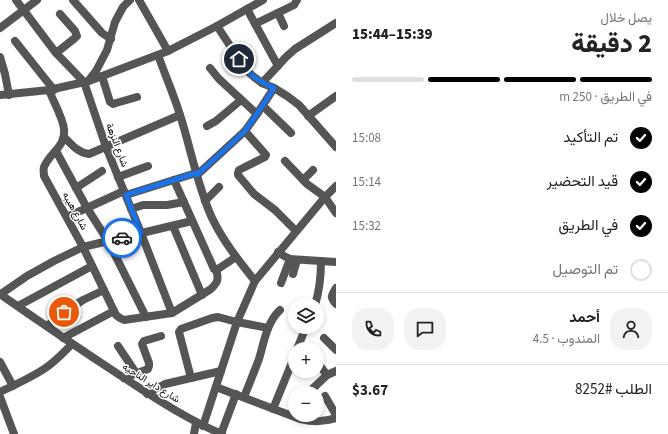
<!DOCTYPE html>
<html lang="ar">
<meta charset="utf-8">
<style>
:root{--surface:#fff;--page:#f2f2f2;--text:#222;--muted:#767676;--line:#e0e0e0;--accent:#000}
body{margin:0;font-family:"Source Sans 3",Vazirmatn,sans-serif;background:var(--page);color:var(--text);direction:rtl;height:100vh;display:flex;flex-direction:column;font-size:15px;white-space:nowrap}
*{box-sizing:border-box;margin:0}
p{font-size:13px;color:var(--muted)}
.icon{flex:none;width:22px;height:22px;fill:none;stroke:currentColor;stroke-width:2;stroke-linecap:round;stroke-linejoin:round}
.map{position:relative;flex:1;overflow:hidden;direction:ltr}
.details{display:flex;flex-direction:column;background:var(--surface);width:332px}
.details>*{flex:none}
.buttons{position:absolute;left:288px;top:298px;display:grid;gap:8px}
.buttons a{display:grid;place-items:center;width:36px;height:36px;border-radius:50%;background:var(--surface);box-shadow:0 2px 6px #0003;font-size:20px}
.pin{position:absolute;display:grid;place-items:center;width:34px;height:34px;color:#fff;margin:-17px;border:2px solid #fff;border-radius:50%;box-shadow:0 1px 4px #0007}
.courier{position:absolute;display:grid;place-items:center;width:40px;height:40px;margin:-20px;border:3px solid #1a73e8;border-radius:50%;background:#fff;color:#222;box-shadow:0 1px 5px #0007}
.overview em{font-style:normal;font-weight:800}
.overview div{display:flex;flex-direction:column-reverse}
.overview{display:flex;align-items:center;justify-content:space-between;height:68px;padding:0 16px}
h1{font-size:26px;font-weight:800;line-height:30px}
.bar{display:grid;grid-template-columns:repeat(4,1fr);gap:6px 4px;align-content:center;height:48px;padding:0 16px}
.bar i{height:5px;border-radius:3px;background:var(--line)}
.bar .on{background:var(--accent)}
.bar p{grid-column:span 4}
.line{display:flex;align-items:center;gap:10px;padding:0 16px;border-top:1px solid var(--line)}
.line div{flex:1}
.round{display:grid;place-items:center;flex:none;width:42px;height:42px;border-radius:16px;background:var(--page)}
ol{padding:0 16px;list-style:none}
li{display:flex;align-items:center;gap:12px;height:44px}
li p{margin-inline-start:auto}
li .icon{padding:4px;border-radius:50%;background:var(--accent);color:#fff;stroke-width:4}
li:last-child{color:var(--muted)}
li i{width:22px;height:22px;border:2px solid var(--line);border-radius:50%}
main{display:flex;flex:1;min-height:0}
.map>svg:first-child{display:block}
</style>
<main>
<section class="details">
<div class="overview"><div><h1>2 دقيقة</h1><p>يصل خلال</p></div><em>15:39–15:44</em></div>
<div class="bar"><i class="on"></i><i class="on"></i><i class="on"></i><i></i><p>في الطريق · 250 m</p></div>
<ol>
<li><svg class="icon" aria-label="check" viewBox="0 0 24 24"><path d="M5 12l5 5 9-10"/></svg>تم التأكيد<p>15:08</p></li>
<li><svg class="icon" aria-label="check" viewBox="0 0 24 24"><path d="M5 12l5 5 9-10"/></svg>قيد التحضير<p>15:14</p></li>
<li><svg class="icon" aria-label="check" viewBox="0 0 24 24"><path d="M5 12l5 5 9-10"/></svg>في الطريق<p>15:32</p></li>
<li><i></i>تم التوصيل</li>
</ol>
<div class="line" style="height:72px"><a class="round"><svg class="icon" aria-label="person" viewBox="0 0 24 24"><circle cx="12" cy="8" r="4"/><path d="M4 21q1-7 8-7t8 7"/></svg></a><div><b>أحمد</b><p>المندوب · 4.5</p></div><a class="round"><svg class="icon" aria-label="chat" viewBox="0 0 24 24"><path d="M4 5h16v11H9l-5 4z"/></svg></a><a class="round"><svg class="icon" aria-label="phone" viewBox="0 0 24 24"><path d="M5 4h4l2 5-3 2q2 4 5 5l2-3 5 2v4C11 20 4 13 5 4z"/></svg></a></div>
<div class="line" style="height:52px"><div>الطلب #8252</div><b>$3.67</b></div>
</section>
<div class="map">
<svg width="336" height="434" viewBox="0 0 336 434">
<rect width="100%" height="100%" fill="#fff"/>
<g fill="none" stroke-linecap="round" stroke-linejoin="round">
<g stroke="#555" stroke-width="8">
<polyline points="16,0 56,53 84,82 106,147 141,233 172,313"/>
<polyline points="73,0 102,33 111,39"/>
<polyline points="139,0 168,51"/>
<polyline points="247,9 278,66"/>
<polyline points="278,13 284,26"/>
<polyline points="255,24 294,5 297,0"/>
<polyline points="217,26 246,70 254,77 262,83 274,88 287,96 299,105 336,147"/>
<polyline points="0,28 37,0"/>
<polyline points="15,41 54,90"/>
<polyline points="56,53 75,38 77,36 75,31 60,14"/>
<path d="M158,55C165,75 174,95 180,115C191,149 197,185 212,218C223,241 239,261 255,281"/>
<polyline points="0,57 5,74 9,95"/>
<polyline points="210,68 219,79 257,114"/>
<polyline points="102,76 110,102 113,104 116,103 137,97"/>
<polyline points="89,80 96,71 107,50 115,22 123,7 130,0"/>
<polyline points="262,83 286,57 295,49 336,23"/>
<path d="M49,90C53,101 63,118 64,129C66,147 50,152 44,167C43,170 44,173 44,176L83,247L116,315L120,318L124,320L172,313L211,289C218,282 219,279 216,270"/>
<polyline points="0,95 49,90 89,81 168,51 217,26 263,0"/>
<polyline points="263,106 291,133"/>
<polyline points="308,116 336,96"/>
<polyline points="207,126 216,121 241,100"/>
<polyline points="245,131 266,155 265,157 239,170 238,173 238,175 254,194 275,210 296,231"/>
<path d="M64,137C71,144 78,153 89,154L180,115"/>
<polyline points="56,151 87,208 108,241 146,317"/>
<polyline points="285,161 307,184 325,197 336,213"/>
<polyline points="197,175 245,131 257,114 274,88"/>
<polyline points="118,177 148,166"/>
<polyline points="174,180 214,269 216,270 218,269 236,257"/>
<polyline points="303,180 313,170"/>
<polyline points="76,188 102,171"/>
<polyline points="126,195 196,173"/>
<polyline points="205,201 219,187"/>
<polyline points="131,209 143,205 167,205 184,202"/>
<polyline points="67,217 124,191"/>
<polyline points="173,226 202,295"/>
<polyline points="278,252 284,256 290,259 336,262"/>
<polyline points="293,274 297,260"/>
<polyline points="281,283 290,259"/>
<path d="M336,288C331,296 330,297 336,304"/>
<polyline points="1,294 27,276 54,261 83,247 192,221"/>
<path d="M315,305C320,289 321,278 321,261"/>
<polyline points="18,306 92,266"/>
<polyline points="47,326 64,312 83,300 104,290"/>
<polyline points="63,338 114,311"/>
<polyline points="324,338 336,350"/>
<polyline points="118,346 136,373"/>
<polyline points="297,349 306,327"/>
<polyline points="0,362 13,386"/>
<polyline points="317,362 327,375"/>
<polyline points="124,378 148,369 149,366 149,363 142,344 144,341 161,336"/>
<polyline points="191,378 180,336 179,332 181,329 212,318 218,317 237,322 268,328"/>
<path d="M216,387L300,419C314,422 323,422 336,418"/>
<path d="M0,392C15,385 30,378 44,369C55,362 63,353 72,344"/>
<polyline points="308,393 327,375 336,371"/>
<polyline points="147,394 155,389 165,384 221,371"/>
<polyline points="325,396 336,415"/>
<polyline points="0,397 14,434"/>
<path d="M244,397C249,385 254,372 259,359C264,342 267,322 280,310"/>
<polyline points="273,409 295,355"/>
<polyline points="203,426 237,322 255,281 325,197 336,186"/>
<polyline points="194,434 196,423"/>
<polyline points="221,434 236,394"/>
</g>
<path stroke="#555" stroke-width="8" d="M0,294C40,322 80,349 121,376C154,397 186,419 222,434"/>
</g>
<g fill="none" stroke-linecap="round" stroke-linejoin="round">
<polyline stroke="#595959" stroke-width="4" stroke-dasharray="0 7.2" points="64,312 84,300 104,290 83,247 122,238"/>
<path stroke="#1a73e8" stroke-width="5" d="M122,238L141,233L126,195L196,173L197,175L245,131L257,114L274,88C256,80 250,76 239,59"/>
</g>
<g text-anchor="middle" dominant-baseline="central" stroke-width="3" stroke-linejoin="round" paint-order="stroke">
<g font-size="10" fill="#000" stroke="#fff">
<text transform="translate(117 145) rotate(69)">شارع النزهة</text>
<text transform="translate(75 211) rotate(61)">شارع هيبه</text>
<text transform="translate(151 383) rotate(32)">شارع داير الناحيه</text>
</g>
</g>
</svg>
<div class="buttons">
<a><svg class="icon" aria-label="layers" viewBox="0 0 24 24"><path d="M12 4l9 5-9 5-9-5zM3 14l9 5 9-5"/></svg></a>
<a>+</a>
<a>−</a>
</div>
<div class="pin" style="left:64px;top:312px;background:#ea580c"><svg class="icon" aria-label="bag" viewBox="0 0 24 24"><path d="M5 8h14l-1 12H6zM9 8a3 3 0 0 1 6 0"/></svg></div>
<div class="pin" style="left:239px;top:59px;background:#1f2937"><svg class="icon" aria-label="home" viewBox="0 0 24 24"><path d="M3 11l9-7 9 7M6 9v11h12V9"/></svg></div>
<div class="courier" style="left:122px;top:238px"><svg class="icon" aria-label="car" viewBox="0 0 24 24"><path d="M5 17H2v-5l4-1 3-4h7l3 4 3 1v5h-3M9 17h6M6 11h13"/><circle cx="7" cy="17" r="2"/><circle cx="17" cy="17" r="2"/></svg></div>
</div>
</main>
